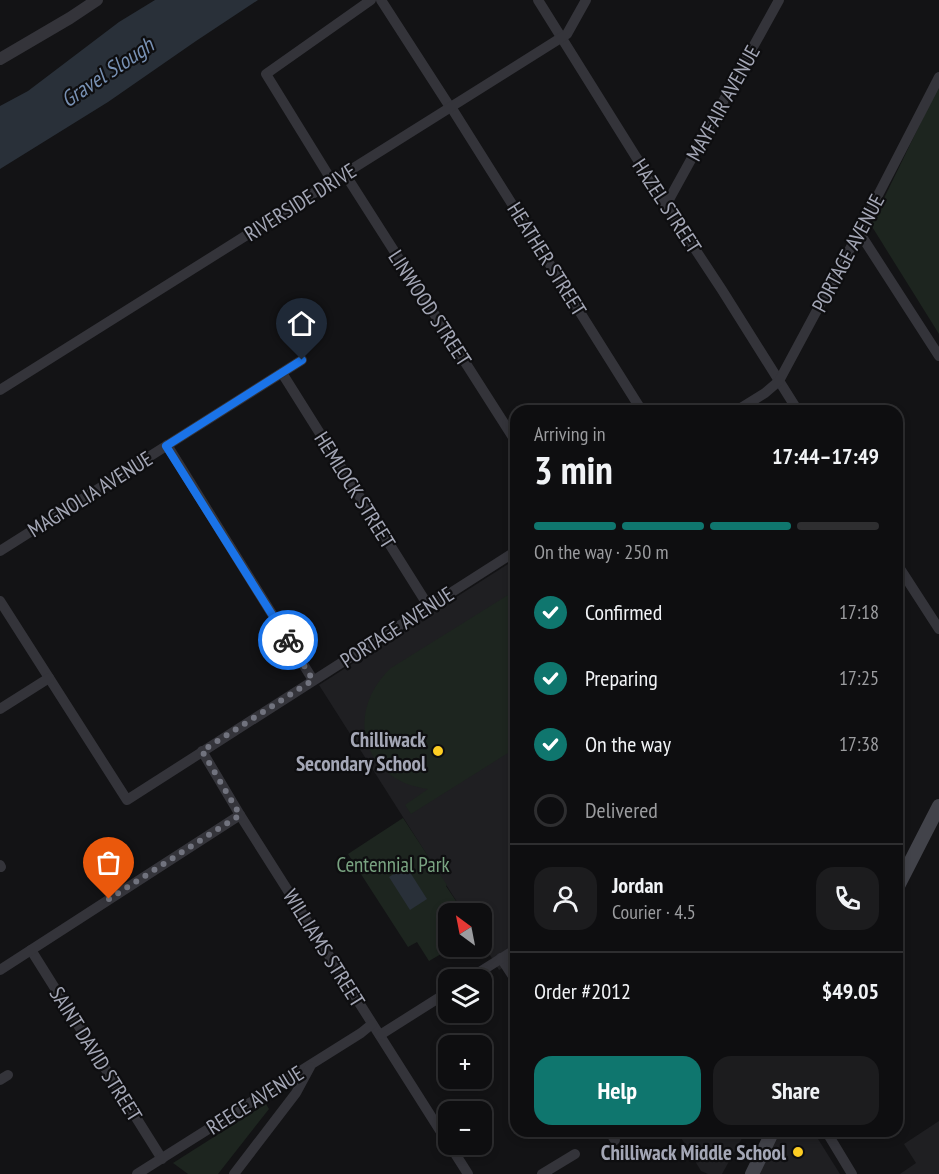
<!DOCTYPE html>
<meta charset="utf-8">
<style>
:root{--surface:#0e0e10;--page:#1c1c1e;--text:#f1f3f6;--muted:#9b9c9f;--line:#2e2e30;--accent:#0f766e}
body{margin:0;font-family:"PT Sans Narrow",sans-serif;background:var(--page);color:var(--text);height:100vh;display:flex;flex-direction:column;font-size:22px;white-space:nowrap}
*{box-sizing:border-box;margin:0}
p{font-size:20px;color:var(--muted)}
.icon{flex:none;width:33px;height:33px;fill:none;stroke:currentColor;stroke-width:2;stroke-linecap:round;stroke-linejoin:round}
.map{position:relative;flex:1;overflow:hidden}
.drawer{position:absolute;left:510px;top:405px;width:393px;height:732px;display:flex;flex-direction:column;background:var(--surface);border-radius:18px;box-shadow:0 3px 9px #0003,0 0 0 2px var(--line)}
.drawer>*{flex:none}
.needle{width:39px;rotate:328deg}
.buttons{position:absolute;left:438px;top:903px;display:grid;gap:12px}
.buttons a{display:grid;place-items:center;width:54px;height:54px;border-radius:12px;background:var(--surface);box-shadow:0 3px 9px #0003,0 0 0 2px var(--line);font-size:30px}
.pin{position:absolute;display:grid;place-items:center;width:51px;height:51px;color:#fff;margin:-62px -26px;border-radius:50% 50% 50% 0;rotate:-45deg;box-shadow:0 0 6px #0007}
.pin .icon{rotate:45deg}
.courier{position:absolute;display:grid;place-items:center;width:60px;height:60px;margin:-30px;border:4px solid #1a73e8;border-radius:50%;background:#fff;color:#222;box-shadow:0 2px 8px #0007}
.head em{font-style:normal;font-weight:800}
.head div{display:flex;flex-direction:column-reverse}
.head{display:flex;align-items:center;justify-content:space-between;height:102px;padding:0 24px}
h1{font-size:39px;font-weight:800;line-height:45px}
.bar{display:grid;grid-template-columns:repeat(4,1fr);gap:9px 6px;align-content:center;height:72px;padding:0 24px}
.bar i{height:8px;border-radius:4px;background:var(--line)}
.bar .selected{background:var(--accent)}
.bar p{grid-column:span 4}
.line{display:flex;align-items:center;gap:15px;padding:0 24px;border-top:2px solid var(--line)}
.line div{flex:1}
.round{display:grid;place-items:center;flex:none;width:63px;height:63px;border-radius:18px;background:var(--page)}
ol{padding:0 24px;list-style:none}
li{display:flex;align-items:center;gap:18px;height:66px}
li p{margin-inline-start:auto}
li .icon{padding:6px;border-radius:50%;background:var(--accent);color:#fff;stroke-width:4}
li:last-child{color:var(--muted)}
li i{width:33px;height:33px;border:3px solid var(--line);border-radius:50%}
.cta{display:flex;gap:12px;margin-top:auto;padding:12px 24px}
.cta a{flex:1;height:69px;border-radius:18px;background:var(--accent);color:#fff;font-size:24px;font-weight:800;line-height:69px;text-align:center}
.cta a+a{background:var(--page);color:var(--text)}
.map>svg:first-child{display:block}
</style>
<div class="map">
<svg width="939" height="1174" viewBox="0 0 939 1174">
<rect width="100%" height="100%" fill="#131315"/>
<g fill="#1f1f22">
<polygon points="516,559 516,960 499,970 482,942 482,914 464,913 319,685"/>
<polygon points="939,1121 939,1174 900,1174 916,1163 904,1144"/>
<polygon points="677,1131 746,1131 722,1174 708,1174 701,1171"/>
<polygon points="781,1131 813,1131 840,1174 759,1174"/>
</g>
<g fill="#1d251f">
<polygon points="939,85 939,334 871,225"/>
<path d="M516,590V748L411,814L405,805L428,789C414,787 401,783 389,774C353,745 359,697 391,668Z"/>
<polygon points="403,818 447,885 446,886 464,913 448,914 448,946 453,947 429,961 417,942 408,947 348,854"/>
<polygon points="266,1104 269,1109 218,1174 188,1174 173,1163"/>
</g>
<g fill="#293039">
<polygon points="155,0 258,0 196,41 108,102 0,169 0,106 28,91 119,22"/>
<polygon points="406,866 427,899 410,910 389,877"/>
</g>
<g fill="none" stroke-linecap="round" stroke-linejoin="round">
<g stroke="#34343a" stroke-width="10">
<polyline points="381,0 450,107"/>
<polyline points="538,0 666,205 722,290 798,411"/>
<polyline points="451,107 642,411"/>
<polyline points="345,174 516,442"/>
<polyline points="332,181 266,74 371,0"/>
<polyline points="666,205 779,0"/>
<polyline points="859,232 939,356"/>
<polyline points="282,373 429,607"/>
<polyline points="0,390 567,34 586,0"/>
<polyline points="736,411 765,393 779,381 859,232 939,77"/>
<polyline points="167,445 313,680"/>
<polyline points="0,551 302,360"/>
<polyline points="897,564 939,629"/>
<polyline points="0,601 127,800 516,551"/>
<polyline points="0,709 49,678"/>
<polyline points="202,751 240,815 448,1143"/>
<polyline points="0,865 1,867"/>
<polyline points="31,950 162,1159"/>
<polyline points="501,958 516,981"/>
<polyline points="0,970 240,815"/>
<polyline points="467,980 516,949"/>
<polyline points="380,1035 448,992"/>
<polyline points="0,1080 8,1075"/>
<polyline points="609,1131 615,1140"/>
<polyline points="826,1131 852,1174"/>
<polyline points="449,1144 468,1174"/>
<polyline points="137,1174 310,1065 361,1033 372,1024"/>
<polyline points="234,1174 296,1093 310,1067"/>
<polyline points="542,1174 575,1154"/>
</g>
<polyline stroke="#34343a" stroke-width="12" points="0,59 70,18 97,0"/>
<g stroke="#42434a" stroke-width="14">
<polyline points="897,888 939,806"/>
<polyline points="752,1174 773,1131"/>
</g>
</g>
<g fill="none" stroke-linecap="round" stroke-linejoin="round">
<polyline stroke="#71737e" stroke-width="6" stroke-dasharray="0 10.8" points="109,899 240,815 202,751 313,680 288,640"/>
<polyline stroke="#1a73e8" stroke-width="8" points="288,640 166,446 302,360"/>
</g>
<g fill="#fdcd23" stroke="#0e0e10" stroke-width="2">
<circle cx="438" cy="751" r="6"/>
<circle cx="798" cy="1152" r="6"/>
</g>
<g text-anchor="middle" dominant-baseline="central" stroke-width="4.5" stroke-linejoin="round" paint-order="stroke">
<g font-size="21" fill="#a4a7b6" stroke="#0e0e10">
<text transform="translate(723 103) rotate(-61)">MAYFAIR AVENUE</text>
<text transform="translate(300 202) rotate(-32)">RIVERSIDE DRIVE</text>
<text transform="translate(667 206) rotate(57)">HAZEL STREET</text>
<text transform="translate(848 253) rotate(-62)">PORTAGE AVENUE</text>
<text transform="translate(547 259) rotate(58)">HEATHER STREET</text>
<text transform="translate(430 308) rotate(57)">LINWOOD STREET</text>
<text transform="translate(355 490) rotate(58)">HEMLOCK STREET</text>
<text transform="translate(90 494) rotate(-32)">MAGNOLIA AVENUE</text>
<text transform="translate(397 627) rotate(-33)">PORTAGE AVENUE</text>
<text transform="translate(324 948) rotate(58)">WILLIAMS STREET</text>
<text transform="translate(96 1054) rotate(58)">SAINT DAVID STREET</text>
<text transform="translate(255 1100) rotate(-32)">REECE AVENUE</text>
</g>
<g font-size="21" font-weight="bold" fill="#a4a7b6" stroke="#0e0e10" text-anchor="end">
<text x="426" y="739">Chilliwack<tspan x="426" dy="24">Secondary School</tspan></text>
<text x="786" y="1152">Chilliwack Middle School</text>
</g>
<g font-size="21" fill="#79a381" stroke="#0e0e10">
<text x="393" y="864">Centennial Park</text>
</g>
<g font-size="22" font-style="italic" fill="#7891b4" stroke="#0e0e10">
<text transform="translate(107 72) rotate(-34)">Gravel Slough</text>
</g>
</g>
</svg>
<div class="buttons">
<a><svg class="needle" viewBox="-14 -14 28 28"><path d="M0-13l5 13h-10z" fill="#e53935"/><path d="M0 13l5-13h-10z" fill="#9b9c9f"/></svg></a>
<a><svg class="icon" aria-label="layers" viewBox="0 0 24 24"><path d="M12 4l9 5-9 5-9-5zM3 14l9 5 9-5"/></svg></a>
<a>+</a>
<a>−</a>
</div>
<div class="pin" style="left:109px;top:899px;background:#ea580c"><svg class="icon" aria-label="bag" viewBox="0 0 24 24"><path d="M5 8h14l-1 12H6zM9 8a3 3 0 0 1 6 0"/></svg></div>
<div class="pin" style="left:302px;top:360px;background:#1f2937"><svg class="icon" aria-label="home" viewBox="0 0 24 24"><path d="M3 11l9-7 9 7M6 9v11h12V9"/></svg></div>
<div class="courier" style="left:288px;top:640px"><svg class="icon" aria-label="bike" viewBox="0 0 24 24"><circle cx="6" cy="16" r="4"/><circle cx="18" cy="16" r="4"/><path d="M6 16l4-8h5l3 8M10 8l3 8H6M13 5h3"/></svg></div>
<section class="drawer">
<div class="head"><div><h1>3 min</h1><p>Arriving in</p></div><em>17:44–17:49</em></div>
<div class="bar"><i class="selected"></i><i class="selected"></i><i class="selected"></i><i></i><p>On the way · 250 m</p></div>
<ol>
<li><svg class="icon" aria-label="check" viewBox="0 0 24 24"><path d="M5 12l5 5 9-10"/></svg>Confirmed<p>17:18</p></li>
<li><svg class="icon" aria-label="check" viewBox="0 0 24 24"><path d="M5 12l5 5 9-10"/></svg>Preparing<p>17:25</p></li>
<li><svg class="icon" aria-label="check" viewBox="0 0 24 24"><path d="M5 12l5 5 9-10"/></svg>On the way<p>17:38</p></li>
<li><i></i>Delivered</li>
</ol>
<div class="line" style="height:108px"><a class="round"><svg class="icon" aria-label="person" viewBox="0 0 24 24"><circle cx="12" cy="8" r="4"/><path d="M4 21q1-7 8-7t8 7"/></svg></a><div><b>Jordan</b><p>Courier · 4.5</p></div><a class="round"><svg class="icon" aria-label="phone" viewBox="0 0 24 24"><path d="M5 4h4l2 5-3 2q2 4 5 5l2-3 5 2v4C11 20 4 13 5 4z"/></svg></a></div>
<div class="line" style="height:78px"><div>Order #2012</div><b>$49.05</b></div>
<div class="cta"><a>Help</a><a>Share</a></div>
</section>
</div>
